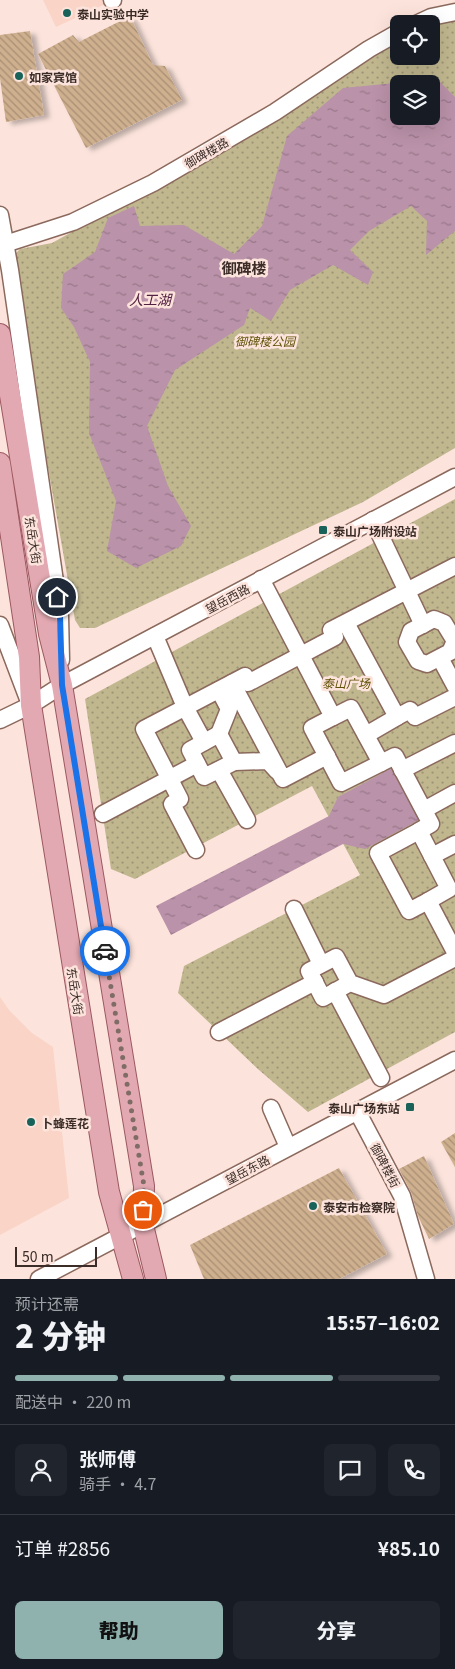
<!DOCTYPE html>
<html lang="zh">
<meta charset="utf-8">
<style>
:root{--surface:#171b24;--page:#20242c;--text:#f1f3f6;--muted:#9ea1a6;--line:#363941;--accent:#8fb2af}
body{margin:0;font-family:Georgia,"Noto Sans SC",serif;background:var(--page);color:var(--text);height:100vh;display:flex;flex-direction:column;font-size:19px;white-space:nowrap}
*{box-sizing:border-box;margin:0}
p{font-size:16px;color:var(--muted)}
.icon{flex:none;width:28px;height:28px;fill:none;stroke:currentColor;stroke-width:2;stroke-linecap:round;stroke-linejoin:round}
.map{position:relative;height:1279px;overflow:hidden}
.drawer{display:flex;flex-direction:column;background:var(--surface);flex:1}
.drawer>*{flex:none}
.controls{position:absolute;left:390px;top:15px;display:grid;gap:10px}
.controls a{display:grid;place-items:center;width:50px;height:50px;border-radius:8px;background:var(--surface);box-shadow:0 5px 20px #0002;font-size:25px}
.scale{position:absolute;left:15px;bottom:12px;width:82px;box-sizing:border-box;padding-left:5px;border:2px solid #3b2c27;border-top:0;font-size:14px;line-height:18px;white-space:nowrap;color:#3b2c27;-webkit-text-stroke:4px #fce4dc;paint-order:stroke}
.pin{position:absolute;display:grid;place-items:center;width:42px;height:42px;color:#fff;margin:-21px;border:2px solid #fff;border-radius:50%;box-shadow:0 1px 5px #0007}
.courier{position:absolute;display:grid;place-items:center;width:50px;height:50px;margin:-25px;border:4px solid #1a73e8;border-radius:50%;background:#fff;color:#222;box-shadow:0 1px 6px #0007}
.headline em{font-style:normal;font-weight:800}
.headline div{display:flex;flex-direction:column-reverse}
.headline{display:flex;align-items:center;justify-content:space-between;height:85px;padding:0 15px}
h1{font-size:32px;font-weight:800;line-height:38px}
.bar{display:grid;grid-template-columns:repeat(4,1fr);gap:8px 5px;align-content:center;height:60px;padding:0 15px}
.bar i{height:6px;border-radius:4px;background:var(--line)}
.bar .active{background:var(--accent)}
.bar p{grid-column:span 4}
.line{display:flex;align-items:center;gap:12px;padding:0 15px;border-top:1px solid var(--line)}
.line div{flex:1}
.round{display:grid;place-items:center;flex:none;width:52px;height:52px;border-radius:8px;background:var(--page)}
.cta{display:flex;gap:10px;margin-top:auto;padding:10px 15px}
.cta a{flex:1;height:58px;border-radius:8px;background:var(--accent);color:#111;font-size:20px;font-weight:800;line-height:58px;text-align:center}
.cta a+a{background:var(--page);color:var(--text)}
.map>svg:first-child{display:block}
</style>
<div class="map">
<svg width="455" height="1279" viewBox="0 0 455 1279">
<defs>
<pattern id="grass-dots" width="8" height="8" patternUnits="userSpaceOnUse" patternTransform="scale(1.25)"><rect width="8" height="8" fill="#c0b78f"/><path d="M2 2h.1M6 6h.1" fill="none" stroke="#9d9575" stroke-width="1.8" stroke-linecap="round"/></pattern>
<pattern id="water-ripples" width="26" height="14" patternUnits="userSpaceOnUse" patternTransform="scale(1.25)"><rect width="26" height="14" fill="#ba92a9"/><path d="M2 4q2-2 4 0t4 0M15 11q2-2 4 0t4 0" fill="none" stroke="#98778a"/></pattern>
<pattern id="building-back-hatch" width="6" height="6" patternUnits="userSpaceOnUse" patternTransform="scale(1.25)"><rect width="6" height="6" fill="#ceaf8e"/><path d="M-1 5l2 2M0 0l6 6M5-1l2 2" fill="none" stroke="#a88f74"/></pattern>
<filter id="shadow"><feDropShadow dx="5.5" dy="3" stdDeviation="2.5" flood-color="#0004"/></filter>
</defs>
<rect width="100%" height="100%" fill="#fce4dc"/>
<g fill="#fad4c7">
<polygon points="43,0 114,0 56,27"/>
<polygon points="0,997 9,1010 32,1033 53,1047 69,1198 0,1235"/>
</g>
<g fill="url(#grass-dots)" fill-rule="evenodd">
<path d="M455,16V448L363,502L95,628H80L75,620L11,258L20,249L52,243L198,162L399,36V56H431V24ZM399,84H431V116H399Z"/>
<polygon points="455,499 455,1032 308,1112 259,1070 178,993 184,966 360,875 312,786 135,879 111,869 85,699"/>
</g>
<g fill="url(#water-ripples)" fill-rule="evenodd">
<path d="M437,79L455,97V231L426,255L427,221L411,206L369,231L350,250L373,272L368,285L333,265L290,290L271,321L250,308L244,325L175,370L147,426L168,486L191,526L181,546L136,568L107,551L116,501L89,433L90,362L74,327L61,308L63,274L95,252L108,218L134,206L140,226L184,225L234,254L262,226L287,136L343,88ZM399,84H431V116H399Z"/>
<polygon points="392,768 419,820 365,849 343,844 171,935 156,906 329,816 338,797"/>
</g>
<g fill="url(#building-back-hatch)" filter="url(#shadow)">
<polygon points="130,16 153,65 165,66 182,100 86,148 38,54 73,35 79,42"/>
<polygon points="30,31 44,115 6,122 0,78 0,35"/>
<polygon points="455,1133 455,1167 441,1142"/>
<polygon points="424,1156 454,1224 429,1239 418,1216 411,1192 399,1169"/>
<polygon points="339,1168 387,1254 339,1279 204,1279 190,1245"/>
</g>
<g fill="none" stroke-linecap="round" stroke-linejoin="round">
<defs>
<g id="minor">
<polyline points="112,0 113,0"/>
<polyline points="416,24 431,17 455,12"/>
<polyline points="0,215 10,270 60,616 61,660"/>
<polyline points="0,244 5,244 73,222 153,183 275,112 369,49 399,32"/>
<polyline points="373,520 423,625"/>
<polyline points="261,579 333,717 351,708 381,763 395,756 431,824 419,831 449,889 428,901 455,952"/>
<polygon points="434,619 444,623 455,641 450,652 427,664 418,661 407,642 411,631"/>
<polyline points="346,623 397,717 366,735"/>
<polyline points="0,625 28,699"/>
<polyline points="155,636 185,707 204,742"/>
<polyline points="440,658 455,686"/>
<polyline points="232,683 283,779 327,756"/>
<polyline points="219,690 229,709 219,734"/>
<polyline points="333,717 312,728 341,783 381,763"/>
<polyline points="397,717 410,710 415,717 455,697"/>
<polyline points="0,720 31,705 62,685 455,477"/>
<polygon points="219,734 234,762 204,777 190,750"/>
<polyline points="234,762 268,761 277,771"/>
<polyline points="219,770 247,820"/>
<polyline points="402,770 455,743"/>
<polyline points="424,810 455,793"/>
<polyline points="103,814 197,764"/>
<polyline points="419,831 378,853 409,911 428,901"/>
<polyline points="196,850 172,804 180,799 144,729 245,676 248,683 335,637 331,630 455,566"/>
<polyline points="432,856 455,844"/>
<polyline points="294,909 321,964"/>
<polyline points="350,983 323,998 309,971 336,957 350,983 384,995 455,958"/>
<polyline points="335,991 381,1078"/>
<polyline points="219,1032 315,982"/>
<polyline points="271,1108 288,1147"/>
<polyline points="357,1111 402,1196 426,1279"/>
<path d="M39,1279C178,1207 316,1133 455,1060"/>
</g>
<g id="major">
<polyline points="0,334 49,634 62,685 144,1186 143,1225 156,1279"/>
<polyline points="0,463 29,657 31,705 109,1192 133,1279"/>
</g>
</defs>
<use href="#minor" stroke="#8b695d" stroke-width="19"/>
<use href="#major" stroke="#9c5860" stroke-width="22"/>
<use href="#minor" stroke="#fff" stroke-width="16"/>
<use href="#major" stroke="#e3a9b2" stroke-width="20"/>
</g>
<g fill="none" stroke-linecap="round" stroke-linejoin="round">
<polyline stroke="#7f6c66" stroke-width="5" stroke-dasharray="0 9" points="105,951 144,1186 143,1210"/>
<polyline stroke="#1a73e8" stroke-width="6" points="57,597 60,616 62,685 105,951"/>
</g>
<g fill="#186259" stroke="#fce4dc" stroke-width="2">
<circle cx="67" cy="13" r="5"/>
<circle cx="19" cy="76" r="5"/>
<rect x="318" y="525" width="10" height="10" rx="2.5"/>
<rect x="405" y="1102" width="10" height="10" rx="2.5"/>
<circle cx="31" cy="1122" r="5"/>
<circle cx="313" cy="1206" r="5"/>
</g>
<g text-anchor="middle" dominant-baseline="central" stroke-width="5" stroke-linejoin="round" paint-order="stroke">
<g font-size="12" font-weight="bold" fill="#3b2c27" stroke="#fce4dc" text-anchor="start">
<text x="77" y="13">泰山实验中学</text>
<text x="29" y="76">如家宾馆</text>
<text x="333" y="530">泰山广场附设站</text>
<text x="400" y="1107" text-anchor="end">泰山广场东站</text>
<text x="41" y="1122">卜蜂莲花</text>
<text x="323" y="1206">泰安市检察院</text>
</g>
<g font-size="12" fill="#3b2c27" stroke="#fce4dc">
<text transform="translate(206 152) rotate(-30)">御碑楼路</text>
<text transform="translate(34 540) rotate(81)">东岳大街</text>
<text transform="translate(227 598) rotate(-28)">望岳西路</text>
<text transform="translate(76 991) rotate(81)">东岳大街</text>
<text transform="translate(386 1165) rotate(62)">御碑楼街</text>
<text transform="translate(247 1169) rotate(-28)">望岳东路</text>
</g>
<g font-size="12" font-style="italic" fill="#605208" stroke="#fce4dc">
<text x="265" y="340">御碑楼公园</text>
<text x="346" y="682">泰山广场</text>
</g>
<g font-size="14" font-style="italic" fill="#522041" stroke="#fce4dc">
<text x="150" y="299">人工湖</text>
</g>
<g font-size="15" font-weight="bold" fill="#3b2c27" stroke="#fce4dc">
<text x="244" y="267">御碑楼</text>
</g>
</g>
</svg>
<div class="controls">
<a><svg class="icon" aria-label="locate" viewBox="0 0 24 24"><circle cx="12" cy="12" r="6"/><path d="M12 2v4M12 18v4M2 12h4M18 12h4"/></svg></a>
<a><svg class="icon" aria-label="layers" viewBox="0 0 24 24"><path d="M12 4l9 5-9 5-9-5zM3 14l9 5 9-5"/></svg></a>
</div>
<div class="scale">50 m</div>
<div class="pin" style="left:143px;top:1210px;background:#ea580c"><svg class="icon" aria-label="bag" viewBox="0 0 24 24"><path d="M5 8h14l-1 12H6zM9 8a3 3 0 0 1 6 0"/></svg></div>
<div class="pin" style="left:57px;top:597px;background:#1f2937"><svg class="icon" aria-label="home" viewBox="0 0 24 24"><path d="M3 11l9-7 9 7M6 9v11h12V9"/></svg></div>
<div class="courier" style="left:105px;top:951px"><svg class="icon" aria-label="car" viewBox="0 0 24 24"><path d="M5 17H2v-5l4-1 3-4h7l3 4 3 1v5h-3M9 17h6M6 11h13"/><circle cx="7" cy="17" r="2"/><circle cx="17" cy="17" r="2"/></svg></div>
</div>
<section class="drawer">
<div class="headline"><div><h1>2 分钟</h1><p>预计还需</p></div><em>15:57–16:02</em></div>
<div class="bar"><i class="active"></i><i class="active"></i><i class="active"></i><i></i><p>配送中 · 220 m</p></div>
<div class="line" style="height:90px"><a class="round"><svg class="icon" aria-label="person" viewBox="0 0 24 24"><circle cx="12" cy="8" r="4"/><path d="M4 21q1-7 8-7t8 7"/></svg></a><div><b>张师傅</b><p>骑手 · 4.7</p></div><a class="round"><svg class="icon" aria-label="chat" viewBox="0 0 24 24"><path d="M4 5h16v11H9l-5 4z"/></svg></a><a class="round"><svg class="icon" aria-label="phone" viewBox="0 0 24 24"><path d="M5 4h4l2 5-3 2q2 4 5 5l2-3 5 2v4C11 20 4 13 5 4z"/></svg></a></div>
<div class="line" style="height:65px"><div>订单 #2856</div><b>¥85.10</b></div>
<div class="cta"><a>帮助</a><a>分享</a></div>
</section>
